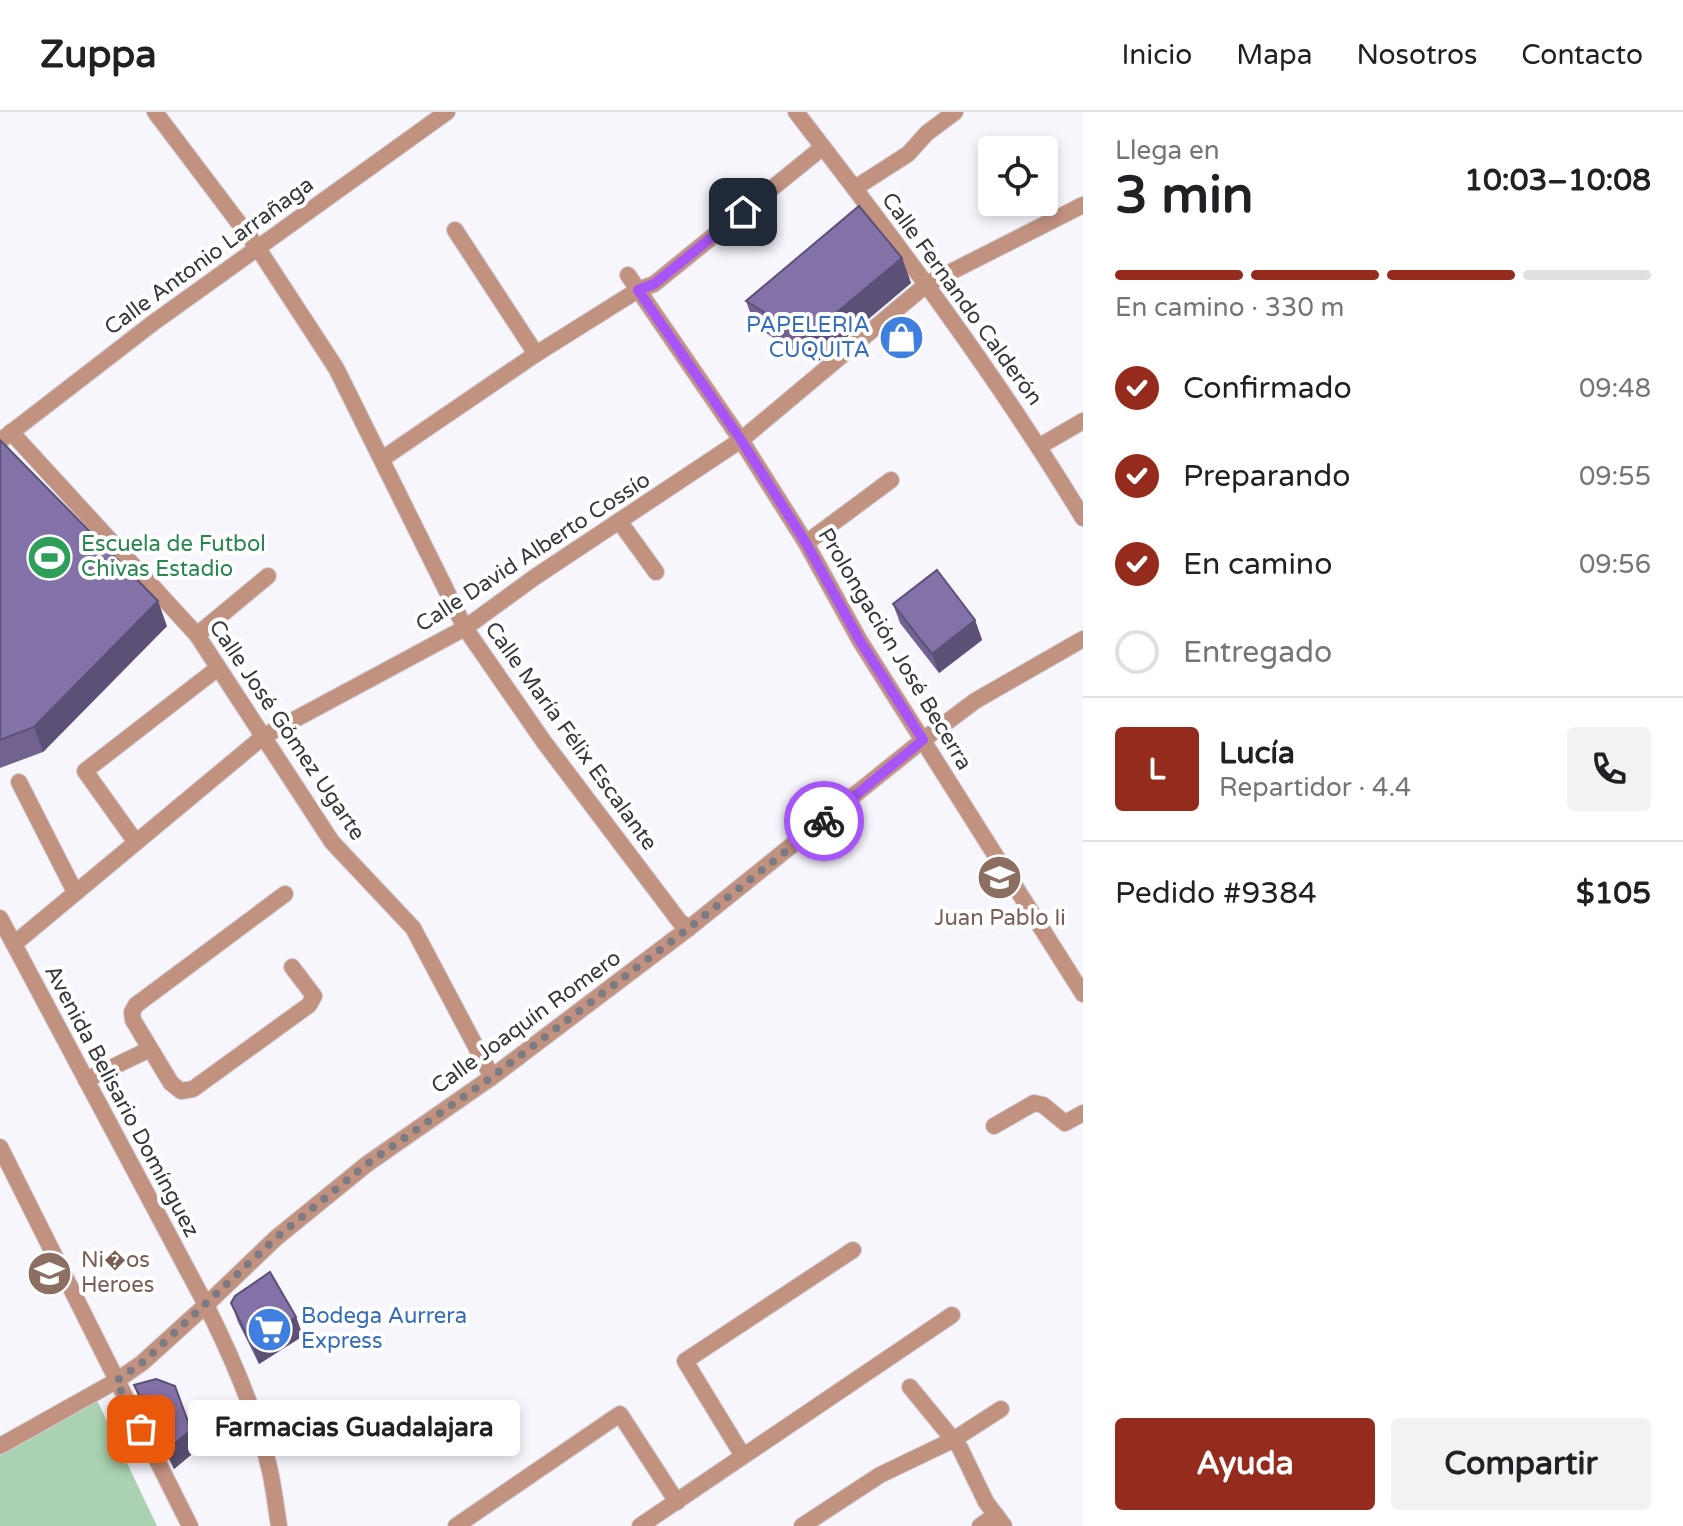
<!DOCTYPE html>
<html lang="es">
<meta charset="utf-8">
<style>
:root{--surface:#fff;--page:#f2f2f2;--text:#202124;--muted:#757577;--line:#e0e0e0;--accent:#952b1c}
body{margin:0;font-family:"Varela Round",sans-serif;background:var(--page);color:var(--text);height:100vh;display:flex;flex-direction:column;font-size:30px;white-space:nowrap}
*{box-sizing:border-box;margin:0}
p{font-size:26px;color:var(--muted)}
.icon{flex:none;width:44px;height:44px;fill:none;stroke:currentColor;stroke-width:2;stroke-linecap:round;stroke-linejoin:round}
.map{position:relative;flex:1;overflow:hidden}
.side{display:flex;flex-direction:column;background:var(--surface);width:600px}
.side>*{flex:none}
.controls{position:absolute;left:978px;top:24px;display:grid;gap:16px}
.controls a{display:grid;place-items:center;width:80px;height:80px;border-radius:8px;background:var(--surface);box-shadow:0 4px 12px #0003;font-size:40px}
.pin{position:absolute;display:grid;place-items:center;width:68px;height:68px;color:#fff;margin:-34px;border-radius:16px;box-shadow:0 4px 12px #0006}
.courier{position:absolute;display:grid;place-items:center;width:80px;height:80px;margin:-40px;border:6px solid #a855f7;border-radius:50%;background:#fff;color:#222;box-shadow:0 2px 10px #0007}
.bubble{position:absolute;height:56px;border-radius:8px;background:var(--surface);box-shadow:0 4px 12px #0003;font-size:26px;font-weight:800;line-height:56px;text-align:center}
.summary em{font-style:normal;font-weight:800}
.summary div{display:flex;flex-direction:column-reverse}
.summary{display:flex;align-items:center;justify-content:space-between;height:136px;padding:0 32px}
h1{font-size:52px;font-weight:800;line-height:60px}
.bar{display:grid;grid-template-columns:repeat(4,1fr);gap:12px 8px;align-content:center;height:96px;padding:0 32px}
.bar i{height:10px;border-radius:6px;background:var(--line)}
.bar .selected{background:var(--accent)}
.bar p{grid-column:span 4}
.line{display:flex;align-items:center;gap:20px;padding:0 32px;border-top:2px solid var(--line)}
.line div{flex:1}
.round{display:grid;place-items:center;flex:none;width:84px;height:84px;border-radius:8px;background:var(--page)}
ol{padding:0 32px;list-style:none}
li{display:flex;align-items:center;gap:24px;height:88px}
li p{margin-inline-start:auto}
li .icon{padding:8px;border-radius:50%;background:var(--accent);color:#fff;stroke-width:4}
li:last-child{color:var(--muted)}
li i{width:44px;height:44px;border:4px solid var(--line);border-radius:50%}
.action{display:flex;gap:16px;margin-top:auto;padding:16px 32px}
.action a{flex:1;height:92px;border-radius:8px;background:var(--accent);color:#fff;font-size:32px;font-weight:800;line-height:92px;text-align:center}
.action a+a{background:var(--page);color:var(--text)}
header{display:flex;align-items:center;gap:48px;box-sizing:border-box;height:112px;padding:0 40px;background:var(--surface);border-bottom:2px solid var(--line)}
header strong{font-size:38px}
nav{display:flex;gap:44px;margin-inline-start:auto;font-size:28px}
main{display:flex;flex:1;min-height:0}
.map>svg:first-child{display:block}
</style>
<header>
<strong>Zuppa</strong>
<nav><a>Inicio</a><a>Mapa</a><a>Nosotros</a><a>Contacto</a></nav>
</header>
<main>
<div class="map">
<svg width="1083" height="1414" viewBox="0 0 1083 1414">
<rect width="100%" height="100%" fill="#f8f6fd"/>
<polygon fill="#aad2b2" points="95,1284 157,1414 0,1414 0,1340"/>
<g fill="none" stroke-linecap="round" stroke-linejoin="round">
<defs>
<g id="minor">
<polyline points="155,0 257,135 336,256 465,516 544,630 680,810 689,816"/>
<path d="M796,0C898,132 997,264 1083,406"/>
<polyline points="855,76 908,42 927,21 955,0"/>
<polyline points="455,118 536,242"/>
<polyline points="628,163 741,328 806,431 860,529 1083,882"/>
<polyline points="11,320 197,523 332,730 413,816 492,965"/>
<polyline points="0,329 153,211 447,0"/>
<polyline points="1040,334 1083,309"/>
<polyline points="382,347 536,242 638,178 654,172 823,35"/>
<polyline points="619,409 656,460"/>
<polyline points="806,431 891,368"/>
<polyline points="197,523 268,464"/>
<polyline points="19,670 75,780"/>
<polyline points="135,729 85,659 218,556"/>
<polyline points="285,782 136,893 132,900 133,908 171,971 181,979 193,977 309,893 314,884 292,855"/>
<polyline points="14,832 264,624 465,516 535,465 741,328 927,172 1083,93"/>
<polyline points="86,968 150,937"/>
<polyline points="994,1014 1034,991 1043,993 1065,1011 1083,1001"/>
<polyline points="0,1035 190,1414"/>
<polyline points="910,1275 960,1336 986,1390 1004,1414"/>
<path d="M0,1334L116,1269L142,1251L206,1193C232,1245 257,1302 270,1359C274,1377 276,1396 279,1414"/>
<polyline points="743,1344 685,1249 853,1138"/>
<polyline points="456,1414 620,1302 677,1390"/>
<polyline points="640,1414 952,1203"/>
<polyline points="802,1414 880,1363 953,1328 1001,1297"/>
<polyline points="980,1414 996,1403"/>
</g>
<polyline id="tertiary" points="0,806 206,1193 276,1126 367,1052 492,965 689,816 923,628 975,589 1083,527"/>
</defs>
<use href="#minor" stroke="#d2d0d7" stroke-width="18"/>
<use href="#tertiary" stroke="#d2d0d7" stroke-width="18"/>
<use href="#minor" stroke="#c29281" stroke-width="16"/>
<use href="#tertiary" stroke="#c29281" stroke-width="16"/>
</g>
<g fill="#716290">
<polygon points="902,146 911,171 815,252 755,214 746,189"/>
<polygon points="0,328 167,514 43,640 0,656"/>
<polygon points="893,492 975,508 982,528 939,561 900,511"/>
<polygon points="231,1191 296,1205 303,1224 259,1252 238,1210"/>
<polygon points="134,1273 198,1337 174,1357 141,1292"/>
</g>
<g fill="#5c5076">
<polygon points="902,146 911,171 815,252 806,226"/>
<polygon points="158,489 167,514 43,640 34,615"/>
<polygon points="975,508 982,528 939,561 932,542"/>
<polygon points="296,1205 303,1224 259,1252 252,1233"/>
<polygon points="191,1318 198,1337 174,1357 167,1338"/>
</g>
<g fill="#8372a8" stroke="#5c5076" stroke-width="2">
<polygon points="859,94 902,146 806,226 746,189"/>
<polygon points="0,328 158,489 34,615 0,628"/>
<polygon points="937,458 975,508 932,542 893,492"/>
<polygon points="270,1160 296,1205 252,1233 231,1191 235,1184"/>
<polygon points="156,1267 175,1274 191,1318 167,1338 134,1273"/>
</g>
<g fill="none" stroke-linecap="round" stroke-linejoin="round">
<polyline stroke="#7c7a82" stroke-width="8" stroke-dasharray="0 14.4" points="141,1317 116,1269 142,1251 276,1126 367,1052 492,965 689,816 824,709"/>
<polyline stroke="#a855f7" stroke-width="10" points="743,100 654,172 638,178 741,328 806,431 860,529 923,628 824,709"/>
</g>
<defs>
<symbol id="shop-disc" viewBox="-11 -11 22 22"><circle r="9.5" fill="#3f7fe0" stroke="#fff"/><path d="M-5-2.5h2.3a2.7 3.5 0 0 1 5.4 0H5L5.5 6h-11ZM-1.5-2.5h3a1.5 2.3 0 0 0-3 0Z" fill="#fff"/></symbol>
<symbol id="stadium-disc" viewBox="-11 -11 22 22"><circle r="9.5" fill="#2e9e5b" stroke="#fff"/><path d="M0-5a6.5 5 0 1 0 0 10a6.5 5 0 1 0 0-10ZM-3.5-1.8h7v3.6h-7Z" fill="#fff"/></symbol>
<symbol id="school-disc" viewBox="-11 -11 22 22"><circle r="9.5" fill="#8d6e63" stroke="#fff"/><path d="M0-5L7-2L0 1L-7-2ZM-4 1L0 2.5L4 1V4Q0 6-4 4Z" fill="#fff"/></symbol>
<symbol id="supermarket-disc" viewBox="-11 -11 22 22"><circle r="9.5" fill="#3f7fe0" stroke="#fff"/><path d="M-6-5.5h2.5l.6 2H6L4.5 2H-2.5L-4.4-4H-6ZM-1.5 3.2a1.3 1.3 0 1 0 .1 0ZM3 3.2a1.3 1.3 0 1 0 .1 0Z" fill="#fff"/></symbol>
</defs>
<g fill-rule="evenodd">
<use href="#shop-disc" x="876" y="200" width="51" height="51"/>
<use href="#stadium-disc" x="24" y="420" width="51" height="51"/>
<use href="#school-disc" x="974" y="740" width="51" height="51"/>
<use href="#school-disc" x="24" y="1136" width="51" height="51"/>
<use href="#supermarket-disc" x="244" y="1192" width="51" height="51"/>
</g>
<g text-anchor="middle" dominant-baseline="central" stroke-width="8" stroke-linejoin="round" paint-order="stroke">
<g font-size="22" fill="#3a383f" stroke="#fff">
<text transform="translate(209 144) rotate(-36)">Calle Antonio Larrañaga</text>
<text transform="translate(962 187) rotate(54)">Calle Fernando Calderón</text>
<text transform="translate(533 440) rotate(-33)">Calle David Alberto Cossío</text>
<text transform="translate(895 537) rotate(59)">Prolongación José Becerra</text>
<text transform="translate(287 618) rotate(56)">Calle José Gómez Ugarte</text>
<text transform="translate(571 624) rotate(54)">Calle María Félix Escalante</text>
<text transform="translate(526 910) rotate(-36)">Calle Joaquín Romero</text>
<text transform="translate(122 989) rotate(62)">Avenida Belisario Domínguez</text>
</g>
<g font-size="22" fill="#366cbe" stroke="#fff" text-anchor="end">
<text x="870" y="213">PAPELERIA<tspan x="870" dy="25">CUQUITA</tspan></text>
<text x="301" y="1204" text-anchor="start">Bodega Aurrera<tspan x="301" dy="25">Express</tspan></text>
</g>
<g font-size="22" fill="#27864d" stroke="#fff" text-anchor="start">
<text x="81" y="432">Escuela de Futbol<tspan x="81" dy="25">Chivas Estadio</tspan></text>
</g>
<g font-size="22" fill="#785e54" stroke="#fff">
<text x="1000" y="806">Juan Pablo Ii</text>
<text x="81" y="1148" text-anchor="start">Ni�os<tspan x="81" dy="25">Heroes</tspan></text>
</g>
</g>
</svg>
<div class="controls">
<a><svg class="icon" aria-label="locate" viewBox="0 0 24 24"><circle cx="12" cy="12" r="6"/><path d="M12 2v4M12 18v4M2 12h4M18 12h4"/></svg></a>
</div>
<div class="pin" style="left:141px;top:1317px;background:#ea580c"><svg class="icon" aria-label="bag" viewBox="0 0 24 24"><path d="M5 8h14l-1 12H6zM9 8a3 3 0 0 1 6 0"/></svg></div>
<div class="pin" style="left:743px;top:100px;background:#1f2937"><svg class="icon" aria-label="home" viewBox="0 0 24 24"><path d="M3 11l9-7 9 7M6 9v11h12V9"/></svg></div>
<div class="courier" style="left:824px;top:709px"><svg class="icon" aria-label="bike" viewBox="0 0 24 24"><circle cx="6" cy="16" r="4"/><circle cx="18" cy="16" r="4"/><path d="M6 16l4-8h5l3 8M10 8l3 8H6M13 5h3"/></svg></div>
<div class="bubble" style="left:188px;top:1288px;width:332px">Farmacias Guadalajara</div>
</div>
<section class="side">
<div class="summary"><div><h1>3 min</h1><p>Llega en</p></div><em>10:03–10:08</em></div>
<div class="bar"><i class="selected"></i><i class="selected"></i><i class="selected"></i><i></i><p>En camino · 330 m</p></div>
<ol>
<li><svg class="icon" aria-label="check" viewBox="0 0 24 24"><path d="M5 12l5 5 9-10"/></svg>Confirmado<p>09:48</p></li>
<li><svg class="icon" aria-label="check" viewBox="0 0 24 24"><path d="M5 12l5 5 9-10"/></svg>Preparando<p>09:55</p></li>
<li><svg class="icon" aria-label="check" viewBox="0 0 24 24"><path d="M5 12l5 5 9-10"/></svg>En camino<p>09:56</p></li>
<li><i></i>Entregado</li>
</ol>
<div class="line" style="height:144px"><b class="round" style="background:var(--accent);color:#fff">L</b><div><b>Lucía</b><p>Repartidor · 4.4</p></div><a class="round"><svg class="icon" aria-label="phone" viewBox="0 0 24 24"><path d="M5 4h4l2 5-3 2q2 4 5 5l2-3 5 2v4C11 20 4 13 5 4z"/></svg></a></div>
<div class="line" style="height:104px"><div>Pedido #9384</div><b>$105</b></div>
<div class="action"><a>Ayuda</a><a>Compartir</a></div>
</section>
</main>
